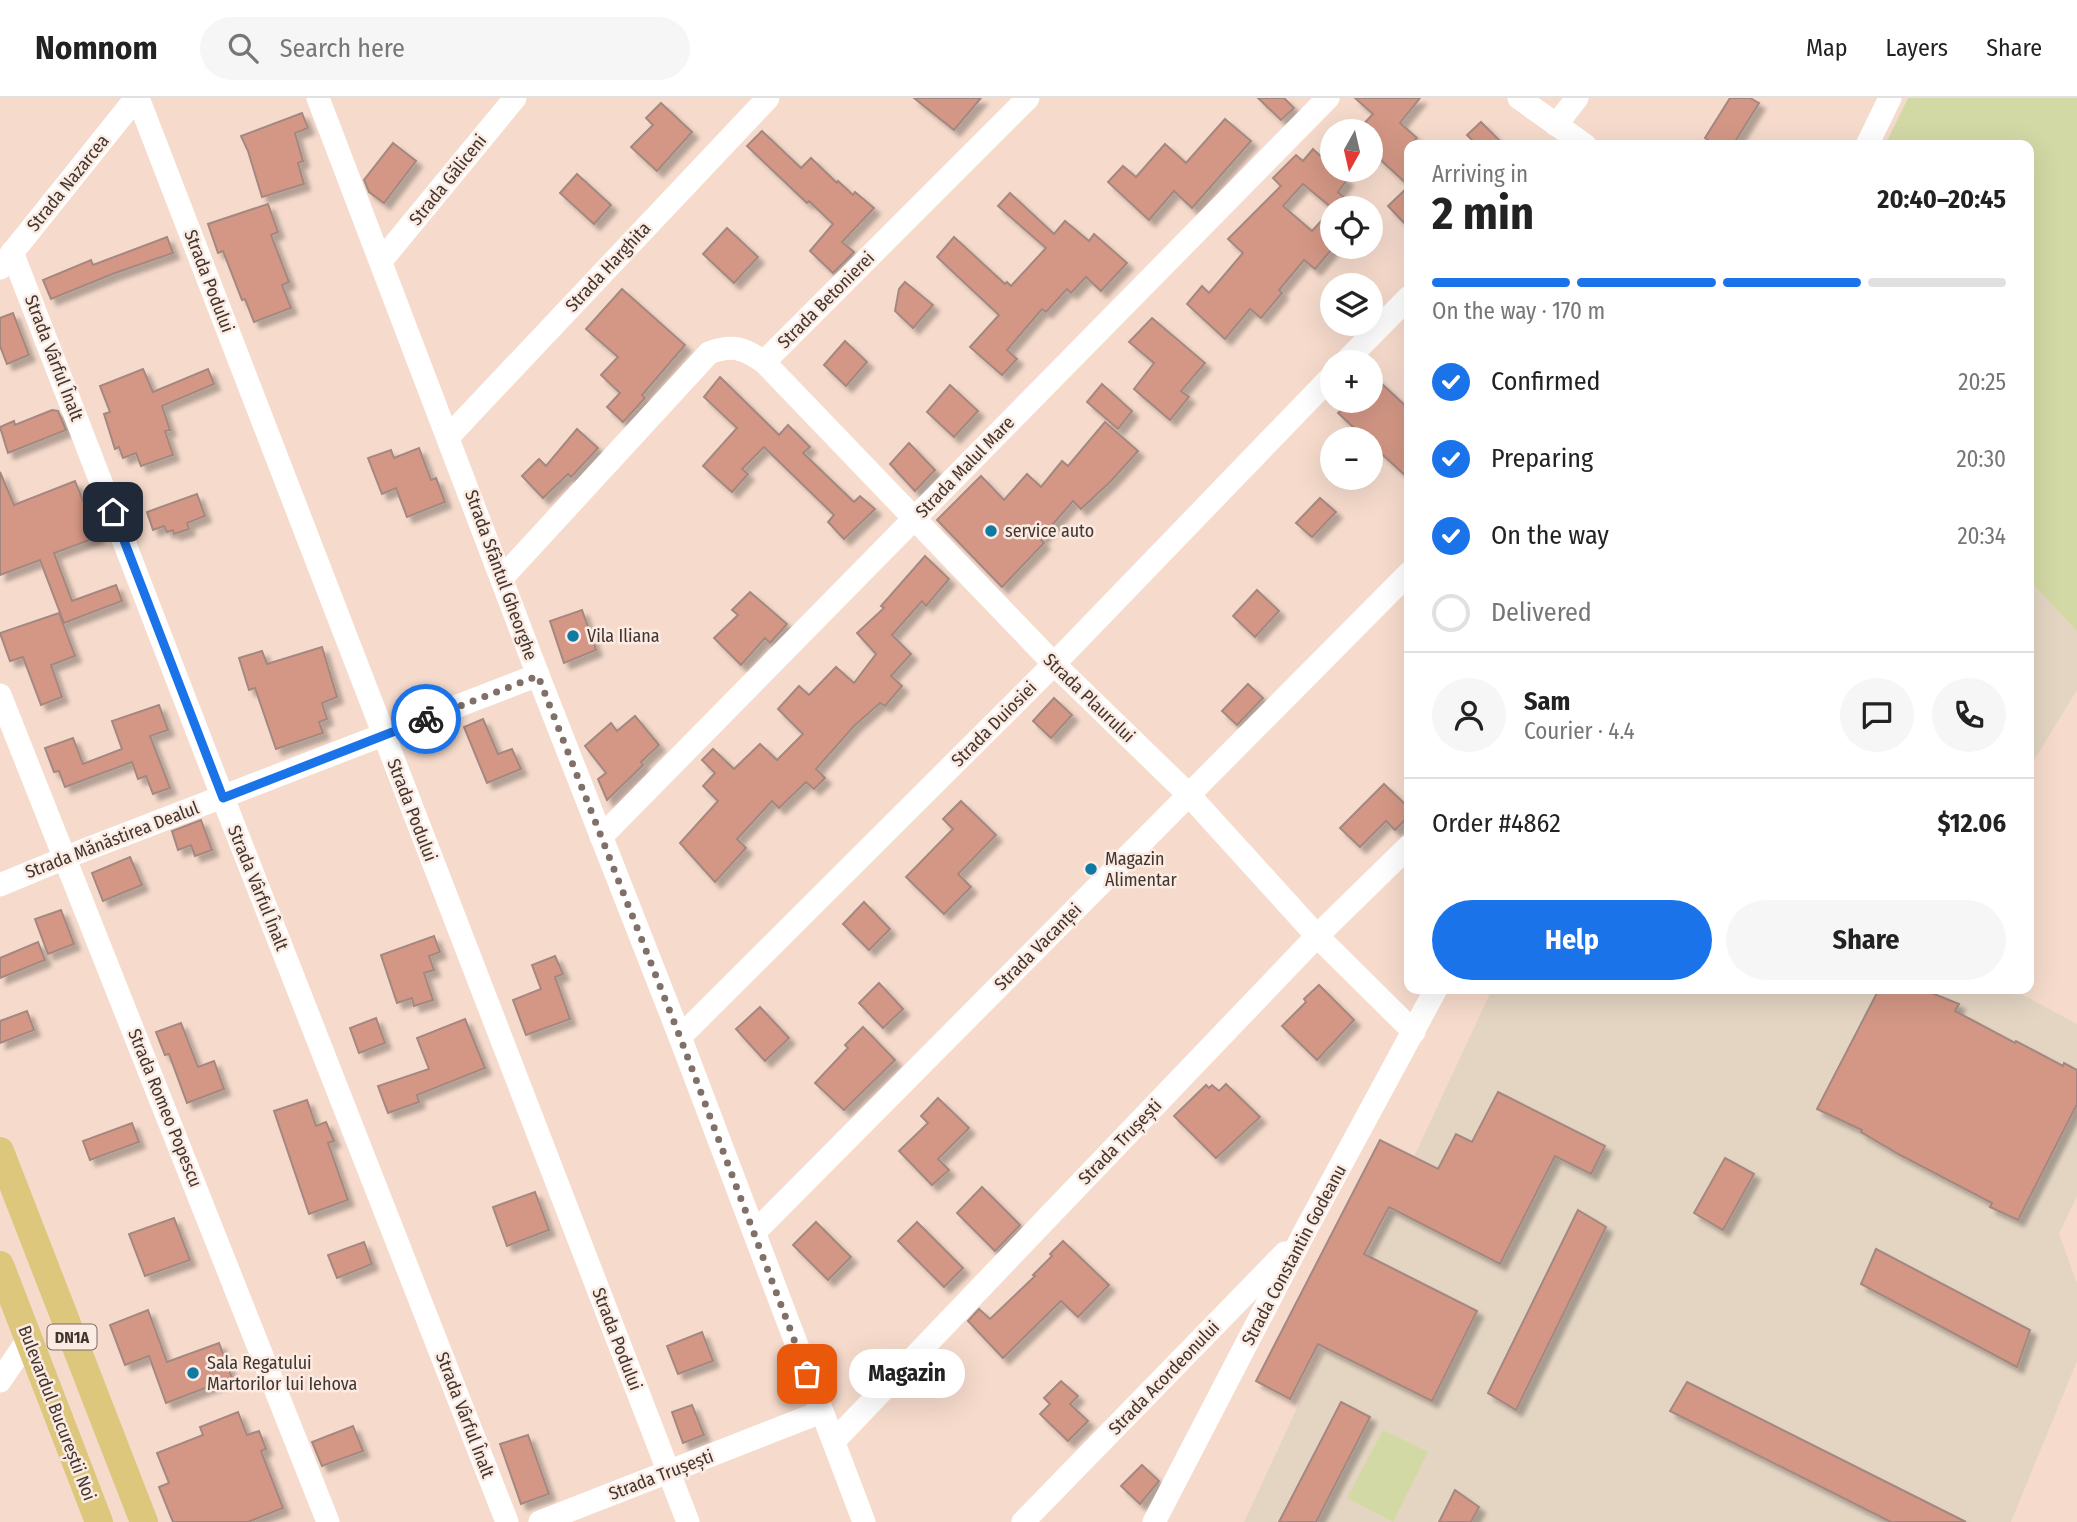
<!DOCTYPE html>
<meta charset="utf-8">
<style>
:root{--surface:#fff;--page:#f6f6f6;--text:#222;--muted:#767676;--line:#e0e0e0;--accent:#1a73e8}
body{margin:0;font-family:"Fira Sans Condensed",sans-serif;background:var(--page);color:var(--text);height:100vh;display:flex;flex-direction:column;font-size:26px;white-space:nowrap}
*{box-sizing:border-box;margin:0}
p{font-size:23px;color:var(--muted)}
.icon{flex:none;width:38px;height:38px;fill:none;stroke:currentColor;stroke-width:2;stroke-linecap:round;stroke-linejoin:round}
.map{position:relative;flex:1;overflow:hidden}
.panel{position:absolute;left:1404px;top:42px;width:630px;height:854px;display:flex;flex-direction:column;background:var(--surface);border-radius:14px;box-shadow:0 7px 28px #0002}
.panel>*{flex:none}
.needle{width:46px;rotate:188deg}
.buttons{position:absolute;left:1320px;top:21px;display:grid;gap:14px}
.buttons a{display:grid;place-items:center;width:63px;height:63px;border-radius:50%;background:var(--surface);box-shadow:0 7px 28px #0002;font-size:35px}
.pin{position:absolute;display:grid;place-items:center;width:60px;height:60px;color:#fff;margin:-30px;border-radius:14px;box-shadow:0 4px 10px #0006}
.courier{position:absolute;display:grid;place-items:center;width:70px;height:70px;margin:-35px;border:5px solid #1a73e8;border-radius:50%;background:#fff;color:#222;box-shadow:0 2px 9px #0007}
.bubble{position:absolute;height:49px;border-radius:24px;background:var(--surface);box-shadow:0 7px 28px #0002;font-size:23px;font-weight:700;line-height:49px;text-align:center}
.summary em{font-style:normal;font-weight:700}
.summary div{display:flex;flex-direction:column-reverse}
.summary{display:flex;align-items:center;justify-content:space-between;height:119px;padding:0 28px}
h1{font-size:46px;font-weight:700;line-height:52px}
.bar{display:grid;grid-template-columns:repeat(4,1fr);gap:10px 7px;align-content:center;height:84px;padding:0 28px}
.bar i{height:9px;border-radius:5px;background:var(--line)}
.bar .selected{background:var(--accent)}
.bar p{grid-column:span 4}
.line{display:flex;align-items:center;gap:18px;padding:0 28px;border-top:2px solid var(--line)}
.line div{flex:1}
.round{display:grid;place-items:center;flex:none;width:74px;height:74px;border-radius:37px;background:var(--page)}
ol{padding:0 28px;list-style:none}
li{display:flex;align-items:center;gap:21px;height:77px}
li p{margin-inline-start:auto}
li .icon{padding:7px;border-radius:50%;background:var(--accent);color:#fff;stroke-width:4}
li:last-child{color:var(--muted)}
li i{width:38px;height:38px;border:4px solid var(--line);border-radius:50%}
.primary-button{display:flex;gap:14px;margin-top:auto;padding:14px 28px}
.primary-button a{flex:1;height:80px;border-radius:42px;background:var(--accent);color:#fff;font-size:28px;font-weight:700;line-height:80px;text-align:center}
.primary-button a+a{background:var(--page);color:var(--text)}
header{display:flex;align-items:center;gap:42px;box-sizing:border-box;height:98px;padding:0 35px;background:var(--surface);border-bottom:2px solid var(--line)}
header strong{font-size:33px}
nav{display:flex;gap:38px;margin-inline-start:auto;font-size:24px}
.search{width:490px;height:63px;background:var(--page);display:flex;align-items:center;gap:18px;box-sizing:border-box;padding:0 24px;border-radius:38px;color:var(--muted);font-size:26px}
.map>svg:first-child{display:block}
</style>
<header>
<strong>Nomnom</strong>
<div class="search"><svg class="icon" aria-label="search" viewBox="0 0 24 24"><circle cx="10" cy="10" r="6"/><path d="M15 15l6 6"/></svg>Search here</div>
<nav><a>Map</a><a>Layers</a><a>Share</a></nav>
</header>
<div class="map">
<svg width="2077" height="1424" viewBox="0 0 2077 1424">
<defs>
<filter id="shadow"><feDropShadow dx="6" dy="6" stdDeviation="2" flood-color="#0004"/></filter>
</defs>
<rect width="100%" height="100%" fill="#f6dbcc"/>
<g fill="#e4d5c3">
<polygon points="2028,481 2077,533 2077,592 2028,672"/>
<polygon points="1492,891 2012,891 2077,926 2077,1098 2059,1136 2077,1185 2077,1263 2011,1424 1244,1424"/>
</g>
<g fill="#d3d9a5">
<polygon points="1908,0 2077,0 2077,533 2028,481 2028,47 1885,47"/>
<polygon points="1383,1332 1428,1354 1393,1424 1347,1400"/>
</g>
<g fill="#d49785" stroke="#a48880" stroke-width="2" filter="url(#shadow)">
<polygon points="914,0 981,0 954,32"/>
<polygon points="1258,0 1284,0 1294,10 1281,22"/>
<polygon points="1355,0 1420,0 1400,25 1417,40 1409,47 1409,130 1388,108 1409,88 1370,52 1370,33 1357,33 1373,16"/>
<polygon points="1730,0 1750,0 1759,5 1733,47 1716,47 1705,40"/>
<polygon points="661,5 692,34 657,73 631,49 653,27 646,20"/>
<polygon points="302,15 308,30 295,35 303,63 298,65 304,86 262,99 248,53 241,38"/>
<polygon points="1225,21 1251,43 1192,110 1174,93 1149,122 1108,84 1123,68 1136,79 1165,46 1186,65"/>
<polygon points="1481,24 1504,47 1477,47 1467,37"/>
<polygon points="762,33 801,70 811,60 837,85 838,83 853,97 855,94 874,110 842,144 854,154 833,175 810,153 833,126 809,103 807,105 747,48"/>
<polygon points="393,45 416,63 384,105 369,94 364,82"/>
<polygon points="1313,51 1332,69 1332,72 1335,72 1347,82 1338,94 1356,110 1332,110 1303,86 1283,108 1312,133 1332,111 1332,151 1315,171 1304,162 1279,192 1282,195 1261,220 1250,211 1225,241 1187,206 1202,188 1209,195 1243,155 1228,141 1281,88 1273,80 1296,57 1303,63"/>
<polygon points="577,76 611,107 594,126 560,95"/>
<polygon points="1010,95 1054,136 1065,123 1089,143 1094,136 1127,165 1101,193 1086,179 1071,195 1067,191 1046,214 1042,211 1007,252 1017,261 1002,277 970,249 999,217 937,159 954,139 1005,186 1007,184 1011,188 1046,150 998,108"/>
<polygon points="268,106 278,134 271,137 289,184 282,187 291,210 254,224 245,201 242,202 223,153 218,155 208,126"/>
<polygon points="727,130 758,159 734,185 703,156"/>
<polygon points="167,139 173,155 115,175 51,201 43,182 91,162 93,167"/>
<polygon points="905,184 933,207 913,230 895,213 899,191"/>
<polygon points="622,191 685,247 642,297 645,300 623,324 607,309 620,295 601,277 618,259 586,231"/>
<polygon points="13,215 29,257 7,266 0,248 0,220"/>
<polygon points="1152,220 1205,265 1181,293 1189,299 1170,322 1134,291 1154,265 1129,244"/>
<polygon points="845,243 867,264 846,288 824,267"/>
<polygon points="143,271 153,294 208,271 214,286 162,308 170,332 165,333 173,357 141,368 136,355 123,360 119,349 115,351 104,316 110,314 100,288"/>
<polygon points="1370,275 1409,311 1409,381 1370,345 1370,341 1366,341 1338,315 1350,303 1370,303"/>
<polygon points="720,279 779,337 788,327 810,349 803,355 854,404 860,398 875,411 844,441 828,424 834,417 764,349 742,371 748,376 732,394 703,368 737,330 704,299"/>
<polygon points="1102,286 1132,313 1118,331 1087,304"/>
<polygon points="950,287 978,313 954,339 927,314"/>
<polygon points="52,312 58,313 66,332 8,355 0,329 14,323 15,327"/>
<polygon points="1105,324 1138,353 1111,383 1081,411 1073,403 1040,441 1044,445 1002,489 937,422 981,378 1004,402 1027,376 1041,389 1062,363 1068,368"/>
<polygon points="577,331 598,350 571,379 568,376 543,400 522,378 539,361 546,368"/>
<polygon points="909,345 935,372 915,393 890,366"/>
<polygon points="419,350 431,382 436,380 445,404 407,419 396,390 382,396 368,360 391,352 394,360"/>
<polygon points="0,374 14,407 75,383 98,439 54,455 72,503 116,487 122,503 64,525 40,462 0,477"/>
<polygon points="197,396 205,418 187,425 189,431 174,436 173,432 167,434 164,428 153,432 147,414"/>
<polygon points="1320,400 1336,414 1312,439 1296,425"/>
<polygon points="925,458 949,481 926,508 922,503 892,537 911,556 891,578 902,588 885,608 880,605 854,628 816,671 825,680 814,691 806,684 779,710 772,703 737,741 746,750 715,784 680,745 718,703 703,688 715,675 702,662 713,651 734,671 760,646 777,662 803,636 778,611 799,588 809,597 836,569 854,585 876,556 857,535 884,510 881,508"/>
<polygon points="1257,492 1279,513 1255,539 1233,518"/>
<polygon points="750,494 787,526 770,545 765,540 741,567 714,540 738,517 732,512"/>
<polygon points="582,512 596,552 564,565 550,523"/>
<polygon points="59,515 75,558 51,567 62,599 41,607 23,559 10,563 0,535"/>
<polygon points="322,549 337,599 322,605 327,621 319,624 323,635 276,651 255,590 249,592 239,560 262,553 267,566"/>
<polygon points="1248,586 1263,600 1237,627 1222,613"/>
<polygon points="1054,600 1072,617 1051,640 1033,623"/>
<polygon points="159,607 168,632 150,638 170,690 153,696 146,678 138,681 132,664 65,689 59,673 54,674 45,650 73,640 83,666 122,651 112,623"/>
<polygon points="635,618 659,647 641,664 643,667 607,702 598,681 606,675 585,648 611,625 617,633"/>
<polygon points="483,621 498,656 512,651 521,671 487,685 464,629"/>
<polygon points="1384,686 1409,710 1409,718 1395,732 1386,723 1360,749 1340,730"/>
<polygon points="961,703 996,737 958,776 971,789 944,816 906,779 953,731 943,721"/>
<polygon points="201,722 212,752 195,758 191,747 178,752 172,733"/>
<polygon points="130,759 142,787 103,803 92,775"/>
<polygon points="864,804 890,831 869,852 843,826"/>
<polygon points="61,812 74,846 48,856 35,821"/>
<polygon points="434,838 440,854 429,858 434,872 424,875 433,902 414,908 412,900 397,905 381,857"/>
<polygon points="38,844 45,862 0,880 0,860"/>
<polygon points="555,858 563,876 555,879 570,921 526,937 513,902 541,891 532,867"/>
<polygon points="879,885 903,911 883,930 859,905"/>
<polygon points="1319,887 1354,922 1317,962 1282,928 1306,904 1304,901"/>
<polygon points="1879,891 1922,891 1959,906 1955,913 2015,945 2016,943 2063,968 2064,965 2077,972 2077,1006 2018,1122 1990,1109 1992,1105 1900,1057 1861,1034 1862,1032 1817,1011"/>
<polygon points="760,909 789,940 765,963 736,931"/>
<polygon points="27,913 34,932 0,945 0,923"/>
<polygon points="376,920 385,945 359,955 350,930"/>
<polygon points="465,921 485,970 417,997 419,1004 388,1015 378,988 429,971 417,940"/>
<polygon points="181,925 198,969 214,963 224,991 187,1005 169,956 165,957 156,934"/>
<polygon points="863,929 895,962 844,1012 815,985 848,950 845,947"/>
<polygon points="1226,986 1260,1019 1216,1060 1174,1018 1206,987 1209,990 1212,987 1219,993"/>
<polygon points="1498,994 1605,1048 1591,1076 1555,1058 1500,1166 1389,1109 1364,1156 1477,1213 1432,1303 1318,1246 1290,1301 1256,1283 1380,1042 1438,1071 1456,1036 1472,1044"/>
<polygon points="938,1000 969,1030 938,1061 949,1072 932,1087 899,1053 928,1025 921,1018"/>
<polygon points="307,1002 316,1028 326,1024 334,1043 328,1045 348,1102 309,1116 274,1013"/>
<polygon points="132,1025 139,1044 90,1062 83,1043"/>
<polygon points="1725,1060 1754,1076 1723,1132 1694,1115"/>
<polygon points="982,1089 1020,1127 995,1153 957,1115"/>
<polygon points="535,1094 549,1132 507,1148 493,1109"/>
<polygon points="1578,1112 1606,1129 1516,1312 1488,1295"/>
<polygon points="174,1120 190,1162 145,1178 129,1136"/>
<polygon points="816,1124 851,1159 828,1182 793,1147"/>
<polygon points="917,1124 963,1170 944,1189 898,1143"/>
<polygon points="1063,1143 1109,1187 1078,1219 1061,1203 1003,1260 968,1223 979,1211 990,1221 1035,1178 1033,1177 1052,1158 1050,1156"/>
<polygon points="364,1144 372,1166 337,1180 328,1157"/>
<polygon points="1876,1151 2030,1232 2017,1269 1861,1186"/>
<polygon points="148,1212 167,1264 219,1245 232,1280 166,1305 149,1258 125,1267 110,1227"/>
<polygon points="702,1234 713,1263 678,1276 667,1248"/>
<polygon points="1061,1283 1078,1298 1070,1306 1088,1323 1068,1343 1040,1316 1050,1306 1044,1300"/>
<polygon points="1687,1284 1966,1424 1891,1424 1670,1313"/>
<polygon points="1341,1304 1370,1319 1316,1424 1279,1424"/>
<polygon points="692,1307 704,1337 683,1345 672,1314"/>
<polygon points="238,1314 247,1337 259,1333 266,1351 261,1353 283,1410 248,1424 173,1424 159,1389 169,1385 157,1355 203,1337 200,1329"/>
<polygon points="353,1328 363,1353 322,1368 312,1344"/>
<polygon points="528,1337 549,1396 521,1406 500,1346"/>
<polygon points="1142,1367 1159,1383 1140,1406 1121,1388"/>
<polygon points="1455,1392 1479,1409 1471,1424 1439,1424"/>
</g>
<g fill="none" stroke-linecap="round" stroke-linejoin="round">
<g stroke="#fff" stroke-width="23">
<polyline points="138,0 688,1424"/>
<polyline points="318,0 538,577 680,939 864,1424"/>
<polyline points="1519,0 1585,47"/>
<polyline points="1556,27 1577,0"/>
<polyline points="1867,47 1890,0"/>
<polyline points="12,154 223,700 507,1424"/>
<polyline points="381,163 515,0"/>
<polyline points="0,170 136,0"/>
<polyline points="764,264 1028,0"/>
<polyline points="1345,264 1409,199"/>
<polyline points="449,338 768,0"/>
<path d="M502,480L709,255C732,246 744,250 764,264L1054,566L1189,697L1317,838L1414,934"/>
<polyline points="0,597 328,1424"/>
<polyline points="601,739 1328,0"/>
<polyline points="0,787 82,753 538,577"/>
<polyline points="680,939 1054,566 1332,278"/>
<polyline points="755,1134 1409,475"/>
<polyline points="0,1283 29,1240"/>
<polyline points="834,1343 1317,838 1409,748"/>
<polyline points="540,1424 821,1314"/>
<polyline points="1023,1424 1285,1155"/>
<polyline points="1154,1424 1304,1135 1436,891"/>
</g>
<g stroke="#dcc77d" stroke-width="28">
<polyline points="0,1053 144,1424"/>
<polyline points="0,1167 99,1424"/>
</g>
</g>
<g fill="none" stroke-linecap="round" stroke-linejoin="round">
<polyline stroke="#807067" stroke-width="7" stroke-dasharray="0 12.6" points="426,621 538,578 680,939 807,1276"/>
<polyline stroke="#1a73e8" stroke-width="9" points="113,414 223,700 426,621"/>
</g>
<g fill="#0f7aa4" stroke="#fbebe2" stroke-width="2.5">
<circle cx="991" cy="433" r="7"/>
<circle cx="573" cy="538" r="7"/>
<circle cx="1091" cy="771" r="7"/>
<circle cx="193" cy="1275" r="7"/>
</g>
<g text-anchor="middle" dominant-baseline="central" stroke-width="5" stroke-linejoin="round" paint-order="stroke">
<rect fill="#fbebe2" stroke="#796c65" stroke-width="2" x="47.5" y="1226.5" width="49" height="25" rx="5"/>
<g font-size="16" font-weight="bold" fill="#413630">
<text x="72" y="1239">DN1A</text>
</g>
<g font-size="18" fill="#413630" stroke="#fbebe2">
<text transform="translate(448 82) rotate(-51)">Strada Găliceni</text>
<text transform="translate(68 85) rotate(-51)">Strada Nazarcea</text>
<text transform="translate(608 169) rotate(-47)">Strada Harghita</text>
<text transform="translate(209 183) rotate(69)">Strada Podului</text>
<text transform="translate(826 202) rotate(-45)">Strada Betonierei</text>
<text transform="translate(54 260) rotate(69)">Strada Vârful Înalt</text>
<text transform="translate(965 369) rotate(-46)">Strada Malul Mare</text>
<text transform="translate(501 477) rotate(70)">Strada Sfântul Gheorghe</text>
<text transform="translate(1089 600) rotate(44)">Strada Plaurului</text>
<text transform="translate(994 626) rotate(-45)">Strada Duiosiei</text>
<text transform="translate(412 712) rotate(69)">Strada Podului</text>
<text transform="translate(112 742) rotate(-21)">Strada Mănăstirea Dealul</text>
<text transform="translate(258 790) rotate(68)">Strada Vârful Înalt</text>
<text transform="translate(1038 849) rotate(-45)">Strada Vacanței</text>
<text transform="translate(165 1010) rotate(68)">Strada Romeo Popescu</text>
<text transform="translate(1120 1044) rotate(-46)">Strada Trușești</text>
<text transform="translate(1294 1157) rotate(-62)">Strada Constantin Godeanu</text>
<text transform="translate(617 1241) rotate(69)">Strada Podului</text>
<text transform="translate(1164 1280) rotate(-46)">Strada Acordeonului</text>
<text transform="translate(57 1315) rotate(69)">Bulevardul Bucureștii Noi</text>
<text transform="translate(465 1317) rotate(69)">Strada Vârful Înalt</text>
<text transform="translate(661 1377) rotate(-21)">Strada Trușești</text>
</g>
<g font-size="18" fill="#413630" stroke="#fbebe2" text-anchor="start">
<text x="1005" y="433">service auto</text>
<text x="587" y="538">Vila Iliana</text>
<text x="1105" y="761">Magazin<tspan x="1105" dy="21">Alimentar</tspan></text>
<text x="207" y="1265">Sala Regatului<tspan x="207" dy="21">Martorilor lui Iehova</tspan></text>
</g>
</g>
</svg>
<div class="buttons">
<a><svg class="needle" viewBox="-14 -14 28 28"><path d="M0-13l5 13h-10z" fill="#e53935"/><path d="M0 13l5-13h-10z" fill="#767676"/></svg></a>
<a><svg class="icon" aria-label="locate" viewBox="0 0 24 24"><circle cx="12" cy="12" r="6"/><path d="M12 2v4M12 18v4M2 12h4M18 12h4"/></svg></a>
<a><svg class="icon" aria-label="layers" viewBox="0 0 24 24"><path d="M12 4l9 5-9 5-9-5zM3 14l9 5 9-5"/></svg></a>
<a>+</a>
<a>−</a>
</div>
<div class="pin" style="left:807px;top:1276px;background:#ea580c"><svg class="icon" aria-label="bag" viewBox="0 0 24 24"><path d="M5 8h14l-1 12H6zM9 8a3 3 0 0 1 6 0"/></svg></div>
<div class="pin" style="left:113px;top:414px;background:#1f2937"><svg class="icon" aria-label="home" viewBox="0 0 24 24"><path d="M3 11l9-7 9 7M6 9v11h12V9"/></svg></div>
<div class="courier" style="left:426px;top:621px"><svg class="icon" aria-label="bike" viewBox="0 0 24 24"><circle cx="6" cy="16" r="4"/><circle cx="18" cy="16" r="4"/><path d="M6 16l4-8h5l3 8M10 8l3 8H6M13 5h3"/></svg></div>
<div class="bubble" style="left:849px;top:1251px;width:116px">Magazin</div>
<section class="panel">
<div class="summary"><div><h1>2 min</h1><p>Arriving in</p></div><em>20:40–20:45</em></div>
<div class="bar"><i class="selected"></i><i class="selected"></i><i class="selected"></i><i></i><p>On the way · 170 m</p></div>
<ol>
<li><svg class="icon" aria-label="check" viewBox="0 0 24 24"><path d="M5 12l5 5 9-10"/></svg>Confirmed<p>20:25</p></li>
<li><svg class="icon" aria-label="check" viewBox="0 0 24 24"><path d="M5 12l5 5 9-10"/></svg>Preparing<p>20:30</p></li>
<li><svg class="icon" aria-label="check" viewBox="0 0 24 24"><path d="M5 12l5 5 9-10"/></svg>On the way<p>20:34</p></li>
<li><i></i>Delivered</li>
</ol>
<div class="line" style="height:126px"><a class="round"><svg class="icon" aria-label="person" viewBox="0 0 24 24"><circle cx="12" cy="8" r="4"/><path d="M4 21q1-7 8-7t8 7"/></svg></a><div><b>Sam</b><p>Courier · 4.4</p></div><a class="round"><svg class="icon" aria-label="chat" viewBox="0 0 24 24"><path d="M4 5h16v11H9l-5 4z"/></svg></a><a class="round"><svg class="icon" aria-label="phone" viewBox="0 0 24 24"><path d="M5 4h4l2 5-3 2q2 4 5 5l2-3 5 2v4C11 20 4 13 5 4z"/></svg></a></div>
<div class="line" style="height:91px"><div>Order #4862</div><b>$12.06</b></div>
<div class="primary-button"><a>Help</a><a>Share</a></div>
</section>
</div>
